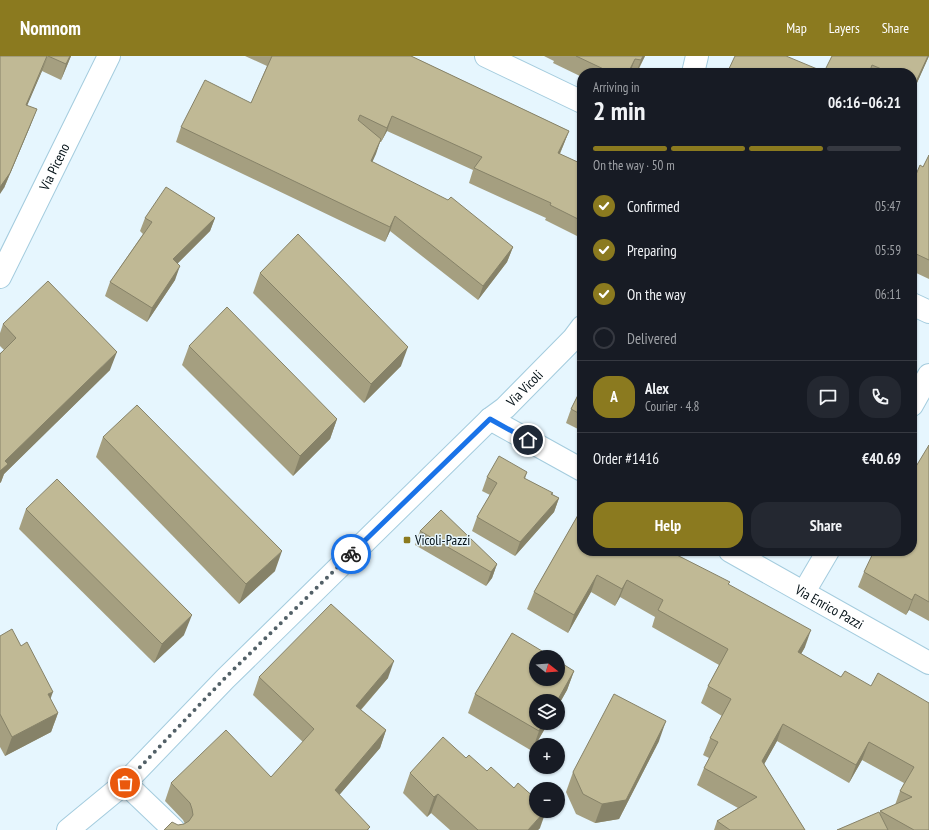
<!DOCTYPE html>
<meta charset="utf-8">
<style>
:root{--surface:#171b24;--page:#242831;--text:#f1f3f6;--muted:#9ea1a6;--line:#363941;--accent:#8b7a1f}
body{margin:0;font-family:"PT Sans Narrow",sans-serif;background:var(--page);color:var(--text);height:100vh;display:flex;flex-direction:column;font-size:15px;white-space:nowrap}
*{box-sizing:border-box;margin:0}
p{font-size:13px;color:var(--muted)}
.icon{flex:none;width:22px;height:22px;fill:none;stroke:currentColor;stroke-width:2;stroke-linecap:round;stroke-linejoin:round}
.map{position:relative;flex:1;overflow:hidden}
.side{position:absolute;left:577px;top:12px;width:340px;height:488px;display:flex;flex-direction:column;background:var(--surface);border-radius:16px;box-shadow:0 1px 3px #0004}
.side>*{flex:none}
.needle{width:26px;rotate:107deg}
.tools{position:absolute;left:529px;top:594px;display:grid;gap:8px}
.tools a{display:grid;place-items:center;width:36px;height:36px;border-radius:50%;background:var(--surface);box-shadow:0 1px 3px #0004;font-size:20px}
.pin{position:absolute;display:grid;place-items:center;width:34px;height:34px;color:#fff;margin:-17px;border:2px solid #fff;border-radius:50%;box-shadow:0 1px 4px #0007}
.courier{position:absolute;display:grid;place-items:center;width:40px;height:40px;margin:-20px;border:3px solid #1a73e8;border-radius:50%;background:#fff;color:#222;box-shadow:0 1px 5px #0007}
.head em{font-style:normal;font-weight:700}
.head div{display:flex;flex-direction:column-reverse}
.head{display:flex;align-items:center;justify-content:space-between;height:68px;padding:0 16px}
h1{font-size:26px;font-weight:700;line-height:30px}
.bar{display:grid;grid-template-columns:repeat(4,1fr);gap:6px 4px;align-content:center;height:48px;padding:0 16px}
.bar i{height:5px;border-radius:3px;background:var(--line)}
.bar .current{background:var(--accent)}
.bar p{grid-column:span 4}
.line{display:flex;align-items:center;gap:10px;padding:0 16px;border-top:1px solid var(--line)}
.line div{flex:1}
.round{display:grid;place-items:center;flex:none;width:42px;height:42px;border-radius:16px;background:var(--page)}
ol{padding:0 16px;list-style:none}
li{display:flex;align-items:center;gap:12px;height:44px}
li p{margin-inline-start:auto}
li .icon{padding:4px;border-radius:50%;background:var(--accent);color:#fff;stroke-width:4}
li:last-child{color:var(--muted)}
li i{width:22px;height:22px;border:2px solid var(--line);border-radius:50%}
.action{display:flex;gap:8px;margin-top:auto;padding:8px 16px}
.action a{flex:1;height:46px;border-radius:16px;background:var(--accent);color:#fff;font-size:16px;font-weight:700;line-height:46px;text-align:center}
.action a+a{background:var(--page);color:var(--text)}
header{display:flex;align-items:center;gap:24px;box-sizing:border-box;height:56px;padding:0 20px;background:var(--accent);color:#fff}
header strong{font-size:19px}
nav{display:flex;gap:22px;margin-inline-start:auto;font-size:14px}
.map>svg:first-child{display:block}
</style>
<header>
<strong>Nomnom</strong>
<nav><a>Map</a><a>Layers</a><a>Share</a></nav>
</header>
<div class="map">
<svg width="929" height="774" viewBox="0 0 929 774">
<rect width="100%" height="100%" fill="#e6f6fe"/>
<g fill="none" stroke-linecap="round" stroke-linejoin="round">
<defs>
<g id="minor">
<polyline points="486,0 582,46"/>
<polyline points="693,17 697,0"/>
<path id="s1" d="M0,221L109,0"/>
<polyline points="912,248 929,256"/>
<polyline points="912,349 929,319"/>
<polyline points="490,363 582,414"/>
<path id="s2" d="M730,495L929,607"/>
<polyline points="804,536 828,495"/>
<polyline points="125,727 174,774"/>
<path id="s3" d="M68,774L125,727L225,623L490,363L505,352L573,283L582,271"/>
</g>
</defs>
<use href="#minor" stroke="#a4ccde" stroke-width="24"/>
<use href="#minor" stroke="#fff" stroke-width="22"/>
</g>
<g fill="#a59f80">
<polygon points="0,0 71,0 61,24 42,15 27,49 31,68 4,132"/>
<polygon points="245,0 411,0 569,75 563,90 560,98 582,108 582,179 581,182 545,164 546,162 469,127 473,114 387,75 381,86 380,86 372,106 513,191 507,206 478,244 390,175 385,186 176,86 181,71 251,47 267,10"/>
<polygon points="544,0 645,0 637,17 582,17 582,21 553,7 554,5"/>
<polygon points="929,0 912,38 912,17 727,17 822,15 825,14"/>
<polygon points="929,99 929,223 912,215 912,128 923,111"/>
<polygon points="145,162 215,162 210,175 177,208 175,224 147,266 105,240 110,226 143,178 140,175"/>
<polygon points="260,217 401,310 364,347 253,237"/>
<polygon points="3,268 110,314 4,418 1,426 0,427 0,297 4,294 0,290 0,277"/>
<polygon points="189,290 337,363 330,383 293,420 182,309"/>
<polygon points="582,331 582,375 566,367 571,353"/>
<polygon points="103,381 275,515 239,548 96,401"/>
<polygon points="929,389 929,565 909,554 906,559 858,531 864,516"/>
<polygon points="527,416 525,423 559,442 554,456 515,500 472,475 477,461 490,439 482,435 487,421"/>
<polygon points="582,452 729,529 805,591 801,598 841,621 871,630 929,647 929,774 837,774 880,757 880,755 895,749 900,735 904,727 862,704 849,727 777,685 764,708 805,774 714,774 717,765 738,752 697,729 704,712 709,702 703,699 710,682 722,660 701,647 708,630 719,609 652,571 655,561 620,541 615,550 591,536 568,577 527,553 534,536"/>
<polygon points="26,453 184,579 154,607 19,473"/>
<polygon points="420,475 497,508 492,522 486,530 415,489"/>
<polygon points="0,580 58,657 51,676 5,700 0,691"/>
<polygon points="574,615 567,634 532,695 468,657 475,638"/>
<polygon points="259,621 388,622 361,654 386,674 380,692 339,739 369,774 178,769 185,768 183,764 165,745 171,727 271,721 303,686 253,639"/>
<polygon points="659,685 619,763 595,767 576,758 566,736 573,716"/>
<polygon points="410,717 540,772 538,774 450,774 431,757 427,761 403,737"/>
</g>
<g fill="#868268">
<polygon points="48,0 42,15 21,64 26,49"/>
<polygon points="70,0 71,0 61,24 66,8"/>
<polygon points="643,0 645,0 636,17 641,4"/>
<polygon points="928,0 929,0 912,38 915,28"/>
<polygon points="635,3 630,17 628,17"/>
<polygon points="37,53 31,68 4,132 0,138 0,131"/>
<polygon points="392,60 387,75 381,86 387,72"/>
<polygon points="569,75 563,90 553,112 558,97"/>
<polygon points="381,83 376,98 366,120 371,105"/>
<polygon points="395,160 390,175 385,186 390,171"/>
<polygon points="215,162 210,175 168,217 173,203"/>
<polygon points="513,191 507,206 478,244 483,230"/>
<polygon points="180,210 175,224 147,266 152,252"/>
<polygon points="408,291 401,310 364,347 371,328"/>
<polygon points="117,296 110,314 4,418 1,426 0,427 0,415 5,405"/>
<polygon points="337,363 330,383 293,420 300,400"/>
<polygon points="559,442 554,456 515,500 520,486"/>
<polygon points="282,495 275,515 239,548 246,528"/>
<polygon points="497,508 492,522 486,530 491,516"/>
<polygon points="597,519 591,536 568,577 574,559"/>
<polygon points="627,524 620,541 615,550 622,533"/>
<polygon points="915,538 909,554 906,559 912,544"/>
<polygon points="192,559 184,579 154,607 162,588"/>
<polygon points="811,574 805,591 792,614 798,596"/>
<polygon points="394,605 388,622 349,667 356,650"/>
<polygon points="574,615 567,634 558,650 558,645 557,645"/>
<polygon points="53,636 46,655 48,638"/>
<polygon points="58,657 51,676 5,700 12,681"/>
<polygon points="666,665 659,685 619,763 595,767 602,748"/>
<polygon points="544,667 548,667 532,695 539,675"/>
<polygon points="783,668 777,685 756,723 762,705"/>
<polygon points="386,674 380,692 328,752 335,734"/>
<polygon points="869,686 862,704 849,727 856,709"/>
<polygon points="438,738 431,757 427,761 434,741"/>
<polygon points="545,755 546,755 540,772 538,774 528,774"/>
</g>
<g fill="#c0b995" stroke="#868268">
<polygon points="0,0 47,0 26,49 37,53 10,117 0,131"/>
<polygon points="48,0 70,0 66,8"/>
<polygon points="272,0 411,0 569,75 558,97 582,108 582,165 550,149 551,147 474,112 482,101 392,60 387,72 360,59 358,64 381,83 371,105 448,144 451,141 513,191 483,230 395,160 390,171 181,71 205,24 251,47"/>
<polygon points="576,0 643,0 641,4 635,3 628,17 612,17"/>
<polygon points="735,0 786,0 822,15 823,13 825,14 832,0 928,0 915,28 912,27 912,17 891,17 872,9 869,17 727,17"/>
<polygon points="929,99 929,204 912,196 912,128 920,109 923,111"/>
<polygon points="166,131 215,162 173,203 180,210 152,252 110,226 152,166 145,162"/>
<polygon points="298,178 408,291 371,328 260,217"/>
<polygon points="48,225 117,296 5,405 8,408 0,415 0,298 16,282 3,268"/>
<polygon points="227,251 337,363 300,400 189,290"/>
<polygon points="582,331 582,359 571,353"/>
<polygon points="137,349 282,495 246,528 103,381"/>
<polygon points="929,389 929,546 915,538 912,544 864,516 874,495 912,495 912,417"/>
<polygon points="499,400 527,416 524,422 553,437 551,438 559,442 520,486 477,461 497,427 487,421"/>
<polygon points="57,423 192,559 162,588 26,453"/>
<polygon points="582,452 582,495 669,495 730,526 728,528 811,574 798,596 841,621 845,615 871,630 878,617 929,647 929,774 914,774 880,755 912,741 900,735 914,711 869,686 856,709 783,668 762,705 805,774 730,774 717,765 757,741 704,712 718,686 710,682 731,643 708,630 728,593 658,554 663,544 627,524 622,533 597,519 574,559 534,536"/>
<polygon points="441,454 497,508 491,516 420,475"/>
<polygon points="331,548 394,605 356,650 386,674 335,734 370,771 367,774 164,774 172,766 178,769 184,768 189,765 193,759 192,753 190,747 171,727 226,674 271,721 314,673 259,621"/>
<polygon points="12,573 21,590 27,586 53,636 48,638 58,657 12,681 0,658 0,580"/>
<polygon points="512,577 552,601 536,601 536,623 558,623 558,605 574,615 557,645 536,645 536,667 544,667 539,675 475,638"/>
<polygon points="614,638 666,665 626,744 602,748 583,738 573,716"/>
<polygon points="443,681 466,702 469,699 487,715 491,711 514,732 518,727 536,743 536,755 545,755 528,774 478,774 438,738 434,741 410,717"/>
<polygon points="879,756 888,774 837,774"/>
</g>
<g fill="none" stroke-linecap="round" stroke-linejoin="round">
<polyline stroke="#526067" stroke-width="4" stroke-dasharray="0 7.2" points="125,727 225,622 351,498"/>
<polyline stroke="#1a73e8" stroke-width="5" points="351,498 490,363 528,384"/>
</g>
<rect fill="#8b7a1f" stroke="#e6f6fe" stroke-width="1.5" x="403" y="480" width="8" height="8" rx="2"/>
<g text-anchor="middle" dominant-baseline="central" stroke-width="3" stroke-linejoin="round" paint-order="stroke">
<g font-size="14" fill="#031016" stroke="#e6f6fe">
<text stroke="none"><textPath href="#s1" startOffset="123">Via Piceno</textPath></text>
<text stroke="none"><textPath href="#s3" startOffset="636">Via Vicoli</textPath></text>
<text stroke="none"><textPath href="#s2" startOffset="114">Via Enrico Pazzi</textPath></text>
</g>
<g font-size="14" fill="#031016" stroke="#e6f6fe" text-anchor="start">
<text x="415" y="484">Vicoli-Pazzi</text>
</g>
</g>
</svg>
<div class="tools">
<a><svg class="needle" viewBox="-14 -14 28 28"><path d="M0-13l5 13h-10z" fill="#e53935"/><path d="M0 13l5-13h-10z" fill="#9ea1a6"/></svg></a>
<a><svg class="icon" aria-label="layers" viewBox="0 0 24 24"><path d="M12 4l9 5-9 5-9-5zM3 14l9 5 9-5"/></svg></a>
<a>+</a>
<a>−</a>
</div>
<div class="pin" style="left:125px;top:727px;background:#ea580c"><svg class="icon" aria-label="bag" viewBox="0 0 24 24"><path d="M5 8h14l-1 12H6zM9 8a3 3 0 0 1 6 0"/></svg></div>
<div class="pin" style="left:528px;top:384px;background:#1f2937"><svg class="icon" aria-label="home" viewBox="0 0 24 24"><path d="M3 11l9-7 9 7M6 9v11h12V9"/></svg></div>
<div class="courier" style="left:351px;top:498px"><svg class="icon" aria-label="bike" viewBox="0 0 24 24"><circle cx="6" cy="16" r="4"/><circle cx="18" cy="16" r="4"/><path d="M6 16l4-8h5l3 8M10 8l3 8H6M13 5h3"/></svg></div>
<section class="side">
<div class="head"><div><h1>2 min</h1><p>Arriving in</p></div><em>06:16–06:21</em></div>
<div class="bar"><i class="current"></i><i class="current"></i><i class="current"></i><i></i><p>On the way · 50 m</p></div>
<ol>
<li><svg class="icon" aria-label="check" viewBox="0 0 24 24"><path d="M5 12l5 5 9-10"/></svg>Confirmed<p>05:47</p></li>
<li><svg class="icon" aria-label="check" viewBox="0 0 24 24"><path d="M5 12l5 5 9-10"/></svg>Preparing<p>05:59</p></li>
<li><svg class="icon" aria-label="check" viewBox="0 0 24 24"><path d="M5 12l5 5 9-10"/></svg>On the way<p>06:11</p></li>
<li><i></i>Delivered</li>
</ol>
<div class="line" style="height:72px"><b class="round" style="background:var(--accent);color:#fff">A</b><div><b>Alex</b><p>Courier · 4.8</p></div><a class="round"><svg class="icon" aria-label="chat" viewBox="0 0 24 24"><path d="M4 5h16v11H9l-5 4z"/></svg></a><a class="round"><svg class="icon" aria-label="phone" viewBox="0 0 24 24"><path d="M5 4h4l2 5-3 2q2 4 5 5l2-3 5 2v4C11 20 4 13 5 4z"/></svg></a></div>
<div class="line" style="height:52px"><div>Order #1416</div><b>€40.69</b></div>
<div class="action"><a>Help</a><a>Share</a></div>
</section>
</div>
